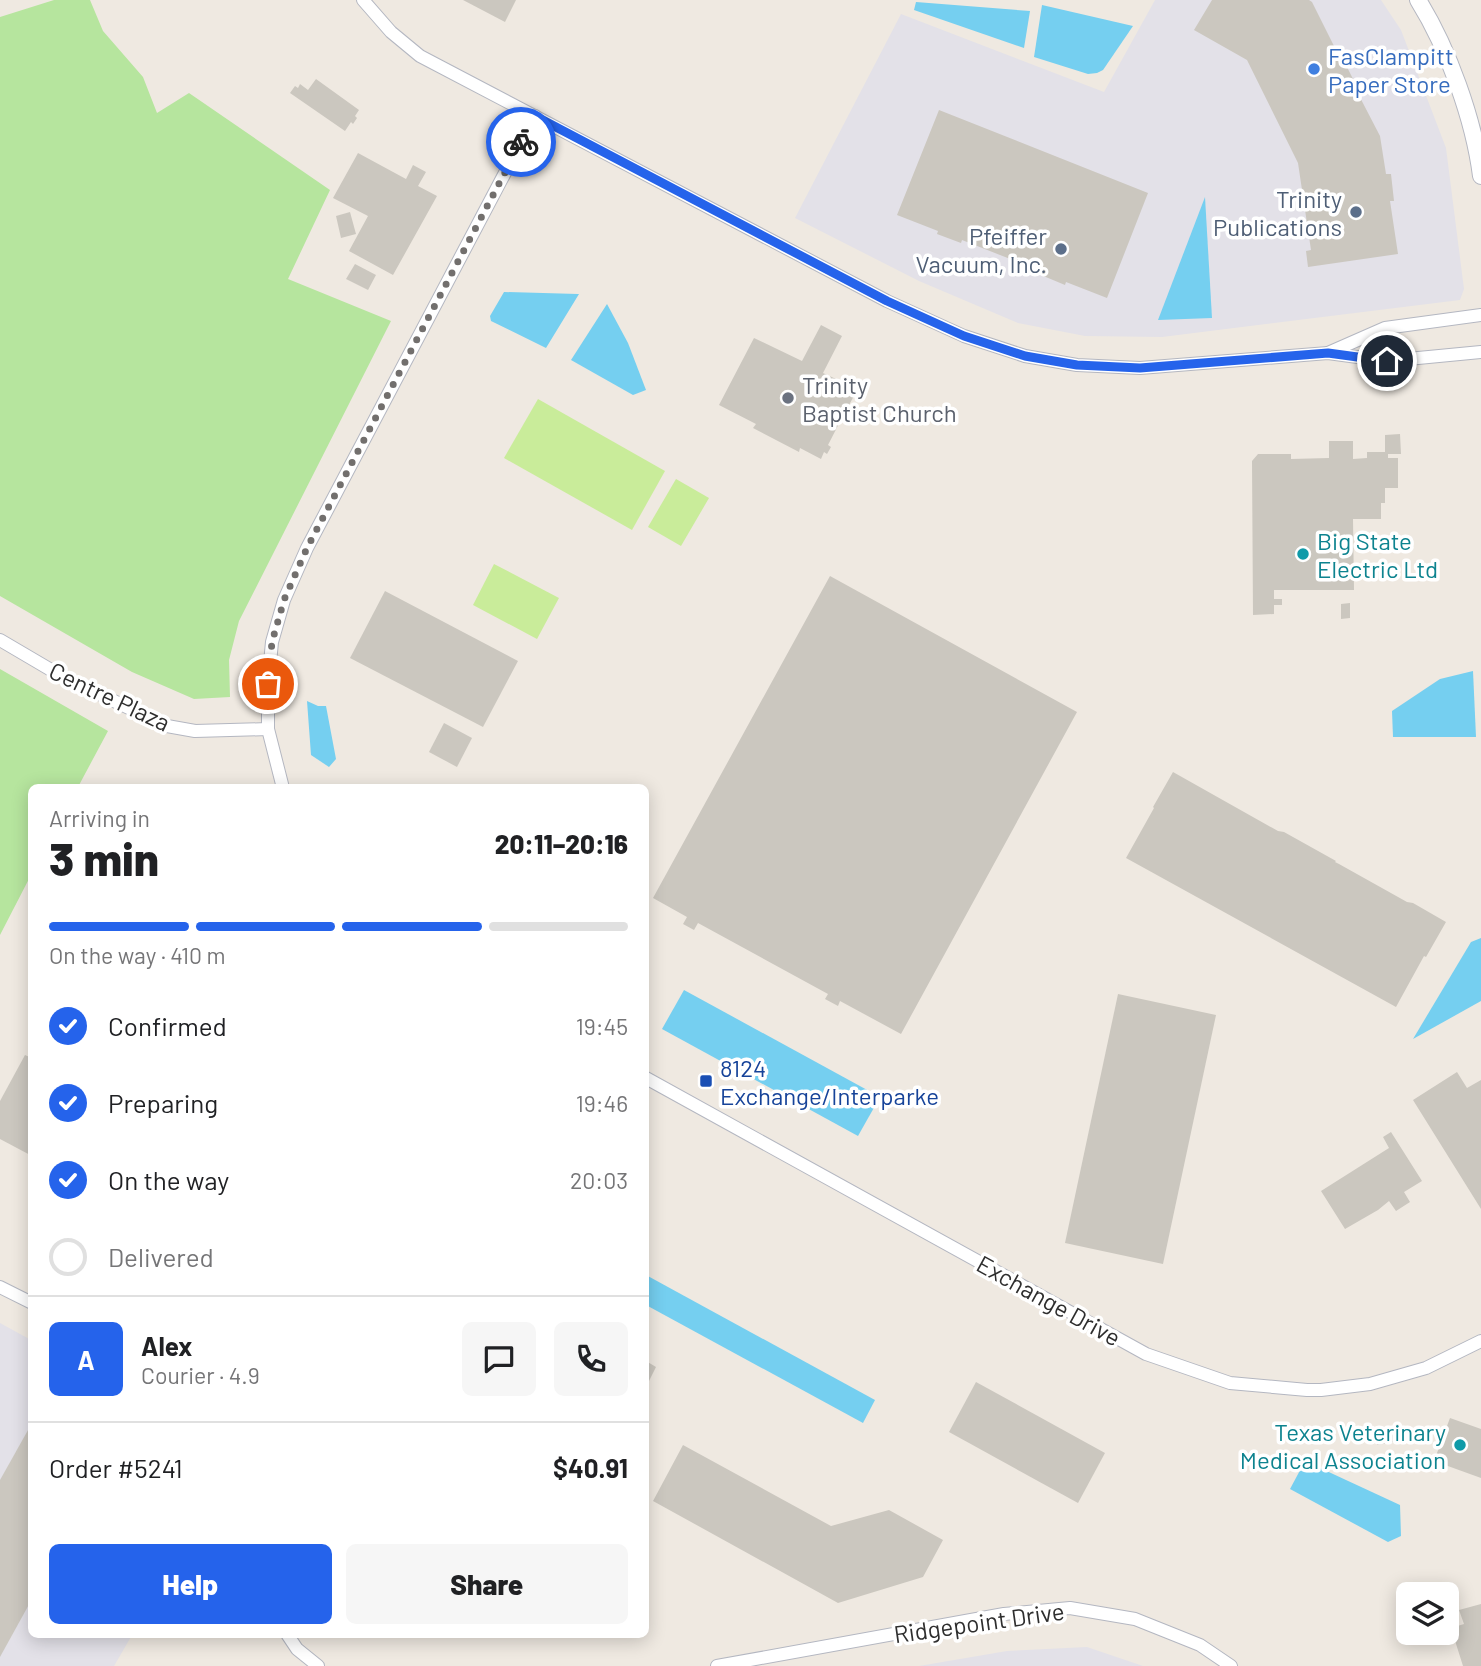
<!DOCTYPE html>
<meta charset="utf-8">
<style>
:root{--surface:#fff;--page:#f6f6f6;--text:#202124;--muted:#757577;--line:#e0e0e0;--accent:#2563eb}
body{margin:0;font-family:Barlow,sans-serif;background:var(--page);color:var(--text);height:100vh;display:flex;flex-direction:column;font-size:26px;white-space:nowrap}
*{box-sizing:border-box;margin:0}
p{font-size:23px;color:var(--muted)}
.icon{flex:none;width:38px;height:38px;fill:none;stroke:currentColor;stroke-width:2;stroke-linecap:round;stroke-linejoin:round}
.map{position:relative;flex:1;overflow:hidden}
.sheet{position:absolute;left:28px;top:784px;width:621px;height:854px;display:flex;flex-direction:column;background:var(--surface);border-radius:10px;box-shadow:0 4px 18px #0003}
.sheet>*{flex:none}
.tools{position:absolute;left:1396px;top:1582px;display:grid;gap:14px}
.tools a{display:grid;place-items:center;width:63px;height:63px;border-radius:10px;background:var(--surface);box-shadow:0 4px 18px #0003;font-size:35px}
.pin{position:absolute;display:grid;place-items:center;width:60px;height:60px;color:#fff;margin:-30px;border:4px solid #fff;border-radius:50%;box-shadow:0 2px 7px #0007}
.courier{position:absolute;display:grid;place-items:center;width:70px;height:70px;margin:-35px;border:5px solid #2563eb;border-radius:50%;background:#fff;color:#222;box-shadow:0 2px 9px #0007}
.headline em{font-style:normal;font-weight:800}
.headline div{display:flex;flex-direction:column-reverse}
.headline{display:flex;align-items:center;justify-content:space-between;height:119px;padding:0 21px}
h1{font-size:46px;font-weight:800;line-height:52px}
.bar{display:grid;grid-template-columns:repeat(4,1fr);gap:10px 7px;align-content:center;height:84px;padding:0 21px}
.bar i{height:9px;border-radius:5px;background:var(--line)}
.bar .selected{background:var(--accent)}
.bar p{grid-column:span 4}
.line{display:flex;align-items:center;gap:18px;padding:0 21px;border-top:2px solid var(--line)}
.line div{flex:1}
.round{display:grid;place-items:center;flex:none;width:74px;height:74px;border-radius:10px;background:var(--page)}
ol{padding:0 21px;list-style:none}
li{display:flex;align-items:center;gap:21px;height:77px}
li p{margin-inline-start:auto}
li .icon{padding:7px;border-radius:50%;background:var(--accent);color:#fff;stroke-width:4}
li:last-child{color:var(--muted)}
li i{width:38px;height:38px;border:4px solid var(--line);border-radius:50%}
.cta{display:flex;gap:14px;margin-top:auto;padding:14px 21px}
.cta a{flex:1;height:80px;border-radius:10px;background:var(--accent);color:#fff;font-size:28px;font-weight:800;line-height:80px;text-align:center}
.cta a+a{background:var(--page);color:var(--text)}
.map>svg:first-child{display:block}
</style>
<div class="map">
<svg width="1481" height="1666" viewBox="0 0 1481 1666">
<rect width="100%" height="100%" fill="#efe9e1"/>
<g fill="#e3e1e8">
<polygon points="1155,0 1381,0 1401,30 1446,148 1464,289 1460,300 1162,337 1085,336 1018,323 919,281 795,218 901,14 1104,92"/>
<polygon points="0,1323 31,1340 32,1634 132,1635 114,1666 0,1666"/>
<polygon points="1087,1647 1143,1666 919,1666 1007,1651"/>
</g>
<g fill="#b6e59e">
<polygon points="54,0 90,0 103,31 143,77 157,113 189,93 330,190 288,279 391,321 239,621 229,660 230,697 194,699 132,672 0,596 0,17"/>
<polygon points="0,669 108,731 78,787 32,788 31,875 0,935"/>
</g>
<g fill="#c9ec9a">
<polygon points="538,399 665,471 632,530 504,458"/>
<polygon points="676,479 709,498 681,546 648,527"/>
<polygon points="494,564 559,598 537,639 473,605"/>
</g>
<g fill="#75cff0">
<polygon points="916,2 1030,11 1024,48 914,10"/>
<polygon points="1042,5 1133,26 1103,70 1097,73 1088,74 1034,57"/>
<polygon points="1205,197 1212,318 1158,320"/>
<polygon points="504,292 578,294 579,294 546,348 491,321 490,316"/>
<polygon points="607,304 628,343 646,390 633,395 571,360"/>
<polygon points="1473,671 1476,737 1393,737 1392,711 1440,679"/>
<polygon points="307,701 318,706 326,706 336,759 329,767 311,755"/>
<polygon points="1481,938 1481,1001 1413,1039 1471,942"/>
<polygon points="684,990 880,1097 858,1136 662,1029"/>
<polygon points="646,1275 875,1400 863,1423 646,1305"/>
<polygon points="1305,1461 1400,1505 1401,1536 1388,1542 1290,1489"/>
</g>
<g fill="#cbc7bf">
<polygon points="463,0 516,0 505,22"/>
<polygon points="1212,0 1309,0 1312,2 1337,52 1336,53 1338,57 1341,55 1354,81 1352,82 1380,136 1386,174 1391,174 1394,201 1390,201 1398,254 1308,267 1306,251 1311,250 1298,163 1247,60 1194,30"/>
<polygon points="316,79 359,110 355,116 357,118 353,124 351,122 345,131 290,93 295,86 298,88 300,84 308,90"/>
<polygon points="939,110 1148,193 1107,298 1066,282 1065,285 1041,275 1043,272 962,240 961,243 937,234 938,231 897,215"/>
<polygon points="358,153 406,179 413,165 426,172 418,186 437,196 393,275 349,251 368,216 333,198"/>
<polygon points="350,212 356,234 341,238 336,216"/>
<polygon points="355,264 376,275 368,290 346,279"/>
<polygon points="821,325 842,336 823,373 836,379 835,381 856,392 848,407 851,409 849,412 846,410 828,445 831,447 827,454 824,452 821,459 800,448 799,452 753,428 756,424 719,405 754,338 802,361"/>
<polygon points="1400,434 1401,454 1388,454 1388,458 1398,458 1398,488 1385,488 1385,503 1381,503 1381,519 1353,519 1354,590 1274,590 1274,599 1282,599 1282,605 1274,605 1274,614 1253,615 1252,461 1258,454 1291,454 1291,459 1329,458 1329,441 1353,441 1353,459 1367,458 1367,452 1385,452 1385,435"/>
<polygon points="830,576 1077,712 901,1034 840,1001 838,1006 825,999 828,994 698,923 694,930 683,924 687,917 653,898"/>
<polygon points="385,591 518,661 483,727 350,658"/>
<polygon points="1350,603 1350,618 1341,619 1341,604"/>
<polygon points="444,723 472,738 457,767 429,752"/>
<polygon points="1173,772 1278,831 1284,832 1336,861 1335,862 1339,864 1407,902 1413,903 1446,922 1426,957 1424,956 1396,1007 1126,858 1154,808 1153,807"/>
<polygon points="1118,994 1216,1015 1163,1264 1065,1243"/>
<polygon points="25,1055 32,1058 32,1156 0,1139 0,1101"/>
<polygon points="1457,1072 1467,1088 1481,1080 1481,1209 1413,1100"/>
<polygon points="1391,1132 1422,1181 1404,1192 1410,1202 1396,1211 1389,1201 1378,1210 1345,1229 1321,1191 1389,1148 1383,1137"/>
<polygon points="646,1361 656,1367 646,1387"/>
<polygon points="976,1382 1105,1453 1078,1503 949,1432"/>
<polygon points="1450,1418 1481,1429 1481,1478 1434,1461"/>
<polygon points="32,1423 32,1599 0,1657 0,1480"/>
<polygon points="1393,1435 1394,1442 1377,1445 1376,1438"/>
<polygon points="683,1445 831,1526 889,1510 943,1540 923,1577 838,1603 653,1501"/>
<polygon points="1481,1604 1481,1666 1463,1666 1451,1628 1464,1624 1459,1610"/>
</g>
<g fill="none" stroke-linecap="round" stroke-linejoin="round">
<defs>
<g id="minor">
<polyline points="363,0 391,32 420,56 887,301 964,336 1025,356 1077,365 1140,368 1328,353 1387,361 1481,352"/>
<polyline points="1328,353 1385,328 1481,315"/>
<polyline points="0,640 63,677 167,726 195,731 268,729"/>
<polyline points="283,788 268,729 268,684 272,642 284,600 307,548 535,116"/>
<polyline points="646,1078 1146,1354 1230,1383 1307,1390 1321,1390 1370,1384 1426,1368 1481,1341"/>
<polyline points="0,1287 32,1303"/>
<polyline points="287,1634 297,1649 318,1666"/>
<polyline points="717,1666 1004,1614 1070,1608 1135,1619 1200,1645 1231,1666"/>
</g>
<path id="tertiary" d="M1418,0C1448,48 1474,120 1481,176"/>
</defs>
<use href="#minor" stroke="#b4b7c1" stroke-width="14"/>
<use href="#tertiary" stroke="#b4b7c1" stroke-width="18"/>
<use href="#minor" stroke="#fff" stroke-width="12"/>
<use href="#tertiary" stroke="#fff" stroke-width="16"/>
</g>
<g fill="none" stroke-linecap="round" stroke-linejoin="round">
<polyline stroke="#726f6d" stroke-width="7" stroke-dasharray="0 12.6" points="268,684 272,642 284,600 307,548 521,142"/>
<polyline stroke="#2563eb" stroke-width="9" points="521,142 535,116 887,301 964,336 1025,356 1077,365 1140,368 1328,353 1387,361"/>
</g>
<circle fill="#3f7fe0" stroke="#fff" stroke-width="2.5" cx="1314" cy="69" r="7"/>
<g fill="#5c6f8a" stroke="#fff" stroke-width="2.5">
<circle cx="1356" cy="212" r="7"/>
<circle cx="1061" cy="249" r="7"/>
</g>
<circle fill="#6b7280" stroke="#fff" stroke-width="2.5" cx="788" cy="398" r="7"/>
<g fill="#0f9aa8" stroke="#fff" stroke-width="2.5">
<circle cx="1303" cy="554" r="7"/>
<circle cx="1460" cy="1445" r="7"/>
</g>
<rect fill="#1a4fb4" stroke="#fff" stroke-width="2.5" x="699" y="1074" width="14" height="14" rx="3.5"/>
<g text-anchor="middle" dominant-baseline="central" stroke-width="7" stroke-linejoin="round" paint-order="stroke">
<g font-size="24" fill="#366cbe" stroke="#fff" text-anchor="start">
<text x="1328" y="55">FasClampitt<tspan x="1328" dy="28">Paper Store</tspan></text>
</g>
<g font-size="24" fill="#4e5e75" stroke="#fff" text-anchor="end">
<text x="1342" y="198">Trinity<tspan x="1342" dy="28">Publications</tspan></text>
<text x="1047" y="235">Pfeiffer<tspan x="1047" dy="28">Vacuum, Inc.</tspan></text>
</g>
<g font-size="24" fill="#5b616d" stroke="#fff" text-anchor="start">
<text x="802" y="384">Trinity<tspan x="802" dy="28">Baptist Church</tspan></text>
</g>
<g font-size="24" fill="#0d838f" stroke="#fff" text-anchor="start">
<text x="1317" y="540">Big State<tspan x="1317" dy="28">Electric Ltd</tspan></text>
<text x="1446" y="1431" text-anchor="end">Texas Veterinary<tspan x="1446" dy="28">Medical Association</tspan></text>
</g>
<g font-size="24" fill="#2e2e2e" stroke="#fff">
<text transform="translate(110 696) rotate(25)">Centre Plaza</text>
<text transform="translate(1049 1300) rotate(29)">Exchange Drive</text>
<text transform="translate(979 1622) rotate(-8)">Ridgepoint Drive</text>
</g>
<g font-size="24" fill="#164399" stroke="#fff" text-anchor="start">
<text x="720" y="1067">8124<tspan x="720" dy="28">Exchange/Interparke</tspan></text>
</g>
</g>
</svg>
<div class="tools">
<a><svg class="icon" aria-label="layers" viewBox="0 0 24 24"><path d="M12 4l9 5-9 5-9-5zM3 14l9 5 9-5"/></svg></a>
</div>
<div class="pin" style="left:268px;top:684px;background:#ea580c"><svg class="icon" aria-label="bag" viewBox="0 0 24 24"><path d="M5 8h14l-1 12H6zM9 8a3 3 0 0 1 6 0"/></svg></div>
<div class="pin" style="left:1387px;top:361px;background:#1f2937"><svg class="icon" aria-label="home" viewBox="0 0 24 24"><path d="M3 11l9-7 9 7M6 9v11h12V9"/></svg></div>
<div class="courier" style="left:521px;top:142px"><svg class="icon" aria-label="bike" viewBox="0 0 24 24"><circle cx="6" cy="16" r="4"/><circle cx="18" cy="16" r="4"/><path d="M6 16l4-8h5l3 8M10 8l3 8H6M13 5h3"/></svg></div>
<section class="sheet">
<div class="headline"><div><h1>3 min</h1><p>Arriving in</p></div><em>20:11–20:16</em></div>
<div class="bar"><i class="selected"></i><i class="selected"></i><i class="selected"></i><i></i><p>On the way · 410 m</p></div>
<ol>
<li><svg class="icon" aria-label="check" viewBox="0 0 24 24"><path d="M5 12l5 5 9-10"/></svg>Confirmed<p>19:45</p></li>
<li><svg class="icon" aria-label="check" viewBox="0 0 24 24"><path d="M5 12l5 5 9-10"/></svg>Preparing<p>19:46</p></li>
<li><svg class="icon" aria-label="check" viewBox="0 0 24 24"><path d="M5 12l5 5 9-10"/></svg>On the way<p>20:03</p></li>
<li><i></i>Delivered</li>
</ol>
<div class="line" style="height:126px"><b class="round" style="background:var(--accent);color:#fff">A</b><div><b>Alex</b><p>Courier · 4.9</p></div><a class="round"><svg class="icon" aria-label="chat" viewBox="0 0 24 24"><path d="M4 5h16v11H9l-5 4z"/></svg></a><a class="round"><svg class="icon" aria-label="phone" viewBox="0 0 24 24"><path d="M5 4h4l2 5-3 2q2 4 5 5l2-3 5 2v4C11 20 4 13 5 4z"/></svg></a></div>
<div class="line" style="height:91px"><div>Order #5241</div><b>$40.91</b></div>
<div class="cta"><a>Help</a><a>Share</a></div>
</section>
</div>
